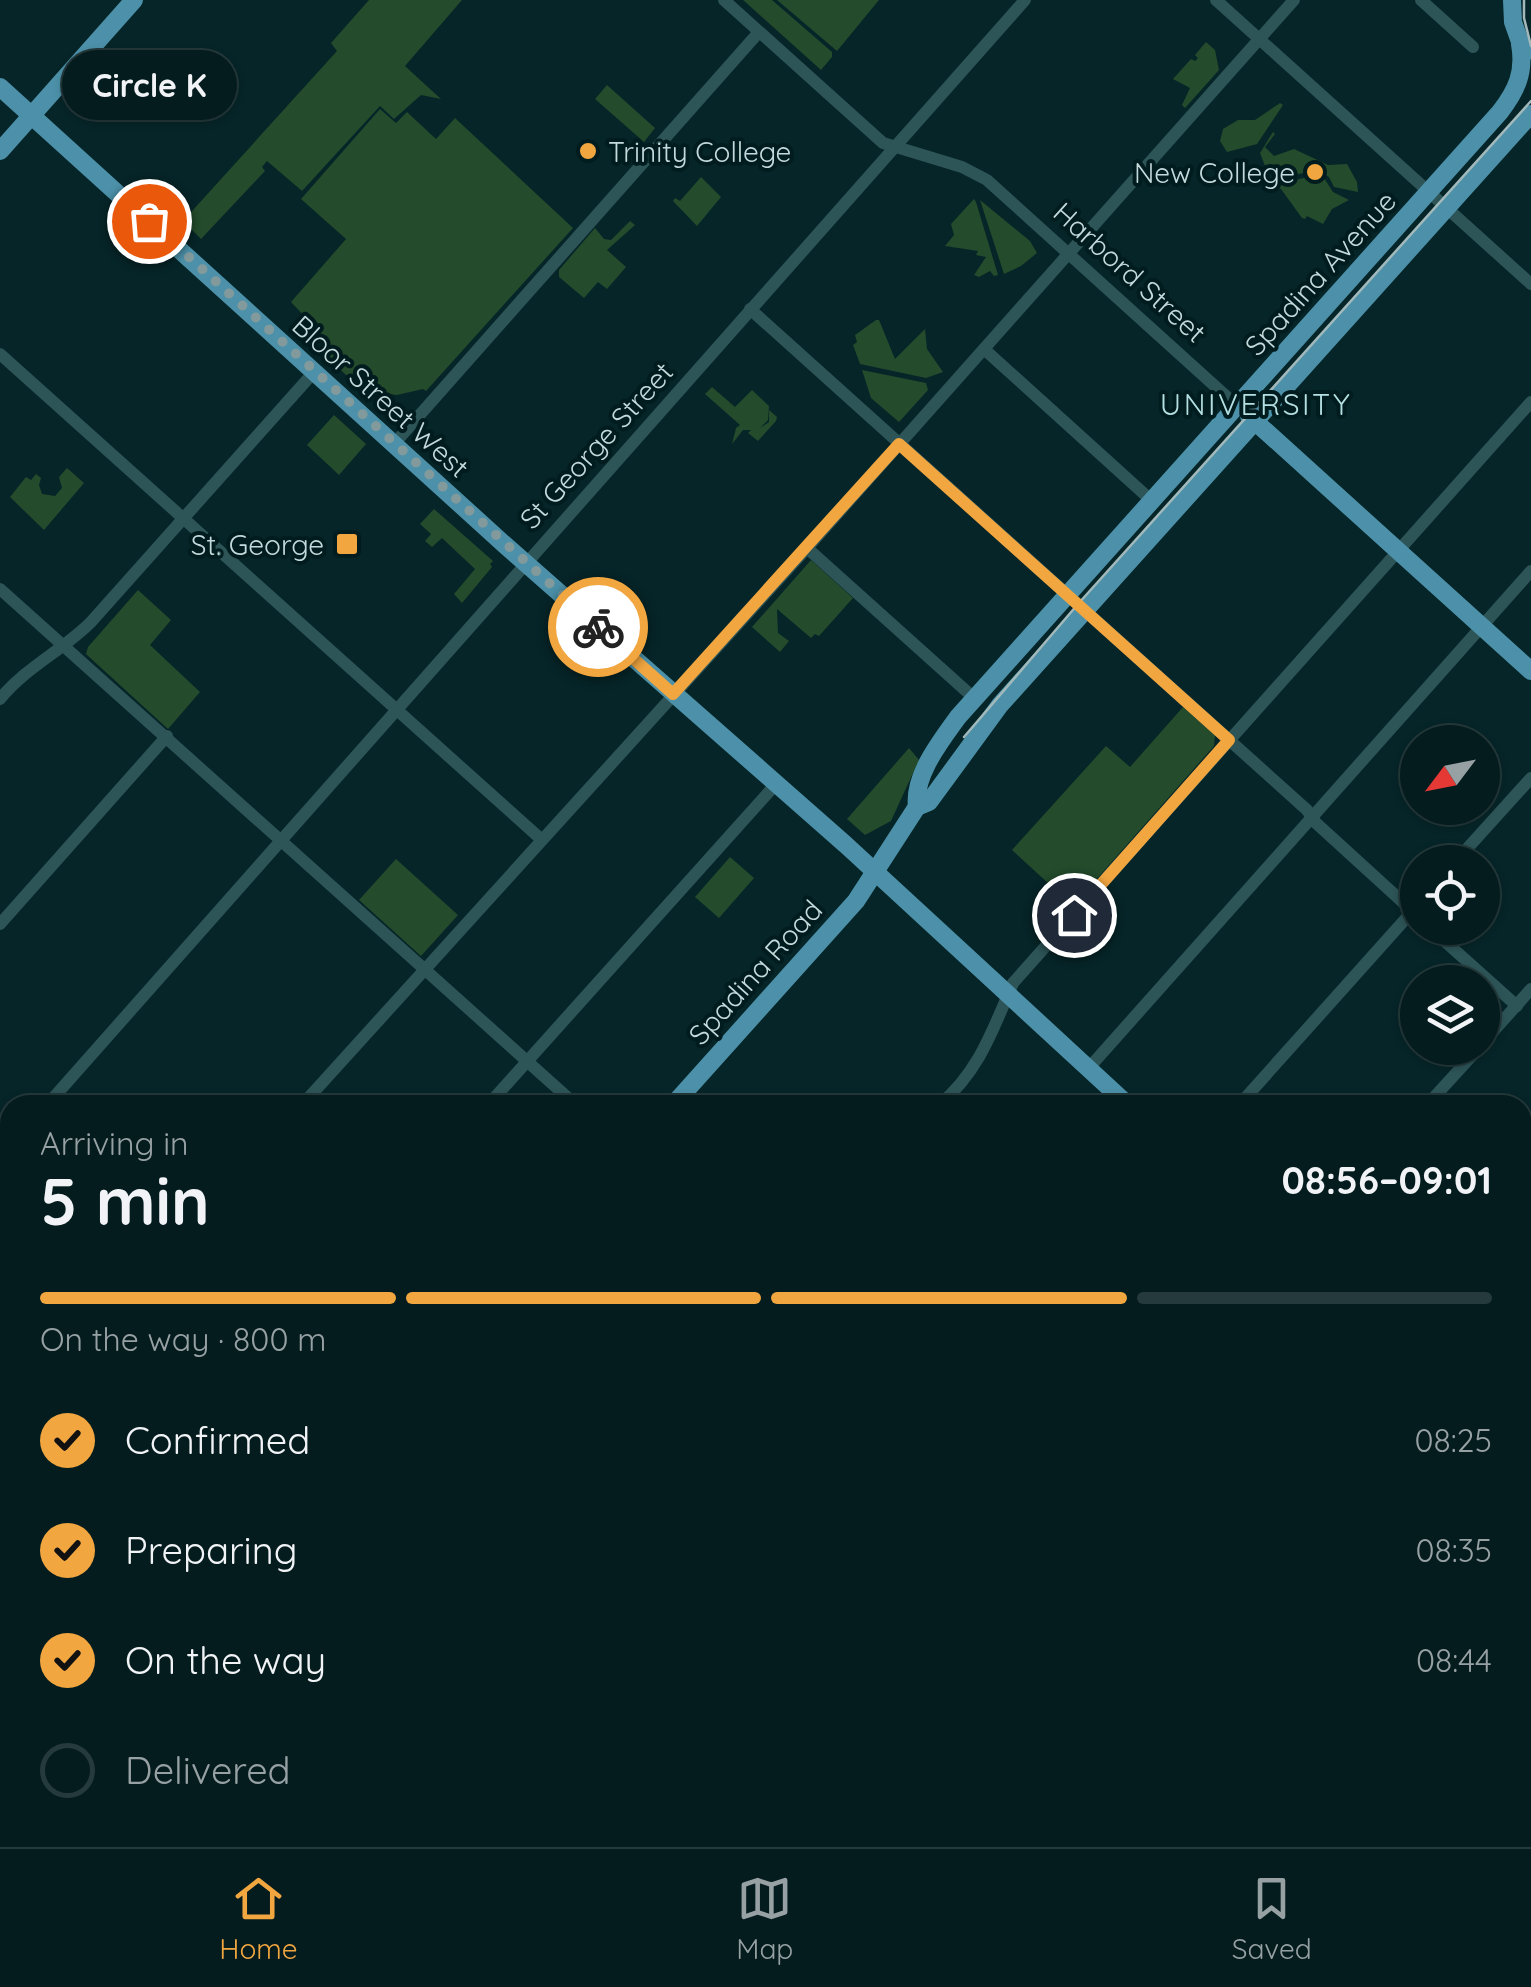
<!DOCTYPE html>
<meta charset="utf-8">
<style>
:root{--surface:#041c1e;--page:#0d2527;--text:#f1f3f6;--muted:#97a1a4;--line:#253a3c;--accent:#f1a640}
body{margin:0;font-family:Quicksand,sans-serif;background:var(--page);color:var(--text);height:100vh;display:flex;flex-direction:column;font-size:38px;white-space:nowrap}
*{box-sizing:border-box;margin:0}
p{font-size:32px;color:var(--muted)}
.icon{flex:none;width:55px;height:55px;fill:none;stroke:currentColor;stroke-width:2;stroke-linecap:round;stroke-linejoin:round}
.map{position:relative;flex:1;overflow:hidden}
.panel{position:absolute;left:0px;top:1095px;width:1532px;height:752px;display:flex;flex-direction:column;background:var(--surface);border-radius:30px 30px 0 0;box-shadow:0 2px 8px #0004,0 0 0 2px var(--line)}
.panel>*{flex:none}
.needle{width:65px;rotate:238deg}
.tools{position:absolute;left:1400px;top:725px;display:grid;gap:20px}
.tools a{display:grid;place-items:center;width:100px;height:100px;border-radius:50%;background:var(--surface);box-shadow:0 2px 8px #0004,0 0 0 2px var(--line);font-size:50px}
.pin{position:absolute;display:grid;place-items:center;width:85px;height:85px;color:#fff;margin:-42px;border:5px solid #fff;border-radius:50%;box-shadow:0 2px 10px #0007}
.courier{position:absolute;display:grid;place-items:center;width:100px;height:100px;margin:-50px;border:8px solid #f1a640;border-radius:50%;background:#fff;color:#222;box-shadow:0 2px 12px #0007}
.bubble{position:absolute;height:70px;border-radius:35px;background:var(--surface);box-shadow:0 2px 8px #0004,0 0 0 2px var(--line);font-size:32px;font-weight:700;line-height:70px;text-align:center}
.headline em{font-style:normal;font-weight:700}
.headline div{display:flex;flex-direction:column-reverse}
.headline{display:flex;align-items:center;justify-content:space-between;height:170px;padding:0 40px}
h1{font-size:65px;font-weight:700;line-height:75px}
.bar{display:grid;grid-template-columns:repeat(4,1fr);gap:15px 10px;align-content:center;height:120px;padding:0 40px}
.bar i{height:12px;border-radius:8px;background:var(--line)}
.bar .on{background:var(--accent)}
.bar p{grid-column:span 4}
ol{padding:0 40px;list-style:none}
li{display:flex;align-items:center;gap:30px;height:110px}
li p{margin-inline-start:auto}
li .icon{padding:10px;border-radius:50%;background:var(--accent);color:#111;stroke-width:4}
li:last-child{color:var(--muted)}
li i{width:55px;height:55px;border:5px solid var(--line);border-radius:50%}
.dock{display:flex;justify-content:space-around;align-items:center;height:140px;border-top:2px solid var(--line);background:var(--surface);font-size:28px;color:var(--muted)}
.dock a{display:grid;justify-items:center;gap:5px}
.dock .on{color:var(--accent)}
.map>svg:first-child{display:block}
</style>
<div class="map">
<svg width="1531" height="1847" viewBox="0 0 1531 1847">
<rect width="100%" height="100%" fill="#062528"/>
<g fill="#234b2c">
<polygon points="369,0 462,0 405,66 441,99 421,95 394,119 380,106 302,191 267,161 262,167 265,171 201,239 183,221 337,51 331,43"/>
<polygon points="743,0 772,0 832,52 832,57 821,70"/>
<polygon points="777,0 879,0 837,51"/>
<polygon points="1206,42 1215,50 1219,70 1185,108 1182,105 1190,88 1173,79 1191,59 1195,61 1198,58 1195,55"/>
<polygon points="607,85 655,128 644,142 595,99"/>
<polygon points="1280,103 1283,105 1257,144 1227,152 1220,141 1223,129 1238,120 1255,120"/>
<polygon points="380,109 396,123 407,112 436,139 455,118 573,228 426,391 423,389 397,395 374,392 370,396 319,351 322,347 318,323 309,321 291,302 346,239 301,199"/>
<polygon points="1273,132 1275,134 1265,147 1274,156 1294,149 1328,165 1347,164 1357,182 1358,192 1334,187 1329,177 1318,170 1294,175 1267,171 1260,153"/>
<polygon points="1315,175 1324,178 1333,192 1349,200 1332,209 1323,224 1307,216 1305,219 1302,218 1281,189 1261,183 1266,176 1292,181"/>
<polygon points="701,177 721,197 697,226 673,201 675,198 680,201"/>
<polygon points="974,199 976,202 998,275 994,276 990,271 979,277 974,275 986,257 976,255 978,251 945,246 954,235 951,224"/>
<polygon points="980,200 1030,241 1037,253 1021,266 1004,274"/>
<polygon points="630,221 635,225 607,250 626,267 607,289 598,282 584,298 559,277 559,270 595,228 604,239 611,240"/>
<polygon points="876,320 879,320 895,359 925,329 927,349 943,372 926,378 860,364 853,345 857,342 855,335"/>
<polygon points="862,370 926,383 928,390 899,422 871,398"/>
<polygon points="712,387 735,407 752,390 769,406 768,420 760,428 769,422 769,410 777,417 776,421 758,441 748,433 751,430 743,430 732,444 736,428 740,425 705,394"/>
<polygon points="334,415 366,444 339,475 307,445"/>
<polygon points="67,468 84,483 44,530 10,497 26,477 31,480 36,474 41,478 39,485 42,494 55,496 62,488 59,477"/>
<polygon points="434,509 493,561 490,564 492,567 462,603 454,594 475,569 442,538 432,547 425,541 431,534 420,524"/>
<polygon points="811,560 853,598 819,636 815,634 811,638 777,609 778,633 789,641 780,652 752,627"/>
<polygon points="138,590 171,620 150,645 200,692 168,729 86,654 88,647"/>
<polygon points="1183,707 1215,735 1214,746 1073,906 1012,850 1106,746 1130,767"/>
<polygon points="909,748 919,760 891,821 865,835 847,819"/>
<polygon points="730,857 754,878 719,918 695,897"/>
<polygon points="396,859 458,915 421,956 359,900"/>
</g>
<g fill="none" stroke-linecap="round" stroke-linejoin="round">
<g stroke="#2d5457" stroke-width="12">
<polyline points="724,0 883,143 962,167 987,180 1237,406"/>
<polyline points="1216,0 1531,284"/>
<polyline points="1421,0 1473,47"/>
<polyline points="750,309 1307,810 1316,823 1418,916"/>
<polyline points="984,349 1152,501"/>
<polyline points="0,354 542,840"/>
<polyline points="394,444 759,32"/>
<polyline points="807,548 974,698"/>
<polyline points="0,589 576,1105"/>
<path d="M0,699C26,667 62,651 91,622L314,372"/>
<polyline points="1455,862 1531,778"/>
<polyline points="0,924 167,736"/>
<polyline points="1430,928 1517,1006"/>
<polyline points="1482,1044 1531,989"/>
<polyline points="1088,1069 1531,571"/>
<polyline points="47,1105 1025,0"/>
<polyline points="302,1105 807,548 1294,0"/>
<polyline points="488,1105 776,784"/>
<path d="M939,1105C979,1072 993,1029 1013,983L1531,402"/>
<polyline points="1239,1105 1418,905"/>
<polyline points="1427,1105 1479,1048"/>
<polyline points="0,1159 10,1148"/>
<polyline points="1522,1176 1531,1183"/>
<polyline points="1522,1232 1531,1222"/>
<polyline points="0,1282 10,1291"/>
<polyline points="0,1441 10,1430"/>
<polyline points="0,1648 10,1637"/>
<polyline points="1522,1656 1531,1646"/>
<polyline points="1522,1777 1531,1784"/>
<polyline points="744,1838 755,1847"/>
<polyline points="1227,1838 1238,1847"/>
<polyline points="187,1847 195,1838"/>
<polyline points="368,1847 377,1838"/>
<polyline points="542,1847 545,1838"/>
<polyline points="760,1847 769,1838"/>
<polyline points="969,1847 978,1838"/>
<polyline points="1350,1847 1359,1838"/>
<polyline points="1475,1847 1487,1842 1497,1847"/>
</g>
<g stroke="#4c91a9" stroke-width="18">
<polyline points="1512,0 1513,22 1524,53"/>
<polyline points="0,87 505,545 846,845 1128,1105"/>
<polyline points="0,151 134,0"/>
<polyline points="1249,416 1531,671"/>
<path d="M917,807C913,776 940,742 958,717L1500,112C1517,90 1525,72 1520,44"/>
<polyline points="917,807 929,802 1000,705 1531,114"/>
<polyline points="673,1105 856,901 922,799"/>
<polyline points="1522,1447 1531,1438"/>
<polyline points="4,1847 12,1838"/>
<polyline points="1161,1847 1170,1838"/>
</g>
<g stroke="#a2b9bb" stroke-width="2.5">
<polyline points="1524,0 1524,18 1531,46"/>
<polyline points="964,737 1078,604 1531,101"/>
<polyline points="1522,1444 1531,1434"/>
</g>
</g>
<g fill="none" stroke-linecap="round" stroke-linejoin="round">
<polyline stroke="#829a9c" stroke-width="10" stroke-dasharray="0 18" points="149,221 598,627"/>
<polyline stroke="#f1a640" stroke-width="12" points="598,627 673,694 899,444 1229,740 1074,915"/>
</g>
<g fill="#f1a640" stroke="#001c1e" stroke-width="4">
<circle cx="588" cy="151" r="10"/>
<circle cx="1315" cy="172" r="10"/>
<rect x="335" y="532" width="24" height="24" rx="5"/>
</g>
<g text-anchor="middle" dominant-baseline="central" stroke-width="8" stroke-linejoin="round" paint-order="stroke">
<g font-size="28" fill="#c4d9db" stroke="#001c1e" text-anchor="end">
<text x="608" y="151" text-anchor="start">Trinity College</text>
<text x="1295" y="172">New College</text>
<text x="324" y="544">St. George</text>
</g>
<g font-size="28" fill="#c4d9db" stroke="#001c1e">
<text transform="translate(1130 272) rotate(42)">Harbord Street</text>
<text transform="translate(1320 273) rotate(-48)">Spadina Avenue</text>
<text transform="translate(381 396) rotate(42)">Bloor Street West</text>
<text transform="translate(596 445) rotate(-48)">St George Street</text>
<text transform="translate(755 972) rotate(-48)">Spadina Road</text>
</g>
<g font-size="30" letter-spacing="2.5" fill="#b4dfe2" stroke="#001c1e">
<text x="1256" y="404">UNIVERSITY</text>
</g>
</g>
</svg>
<div class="tools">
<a><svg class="needle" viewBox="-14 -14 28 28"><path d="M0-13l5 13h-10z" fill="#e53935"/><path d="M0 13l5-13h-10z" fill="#97a1a4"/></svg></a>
<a><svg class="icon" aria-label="locate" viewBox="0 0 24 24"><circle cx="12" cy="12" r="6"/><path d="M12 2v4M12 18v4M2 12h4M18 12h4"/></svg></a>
<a><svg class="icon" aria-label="layers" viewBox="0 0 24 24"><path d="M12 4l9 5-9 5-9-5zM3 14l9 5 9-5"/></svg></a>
</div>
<div class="pin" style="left:149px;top:221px;background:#ea580c"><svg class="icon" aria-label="bag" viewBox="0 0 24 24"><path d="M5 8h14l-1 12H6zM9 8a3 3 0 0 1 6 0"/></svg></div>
<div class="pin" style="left:1074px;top:915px;background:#1f2937"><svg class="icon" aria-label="home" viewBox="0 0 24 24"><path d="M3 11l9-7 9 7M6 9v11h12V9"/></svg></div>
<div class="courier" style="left:598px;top:627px"><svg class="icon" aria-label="bike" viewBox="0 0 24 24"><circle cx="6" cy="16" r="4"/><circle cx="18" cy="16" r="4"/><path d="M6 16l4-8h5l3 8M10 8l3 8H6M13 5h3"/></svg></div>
<div class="bubble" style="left:62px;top:50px;width:175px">Circle K</div>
<section class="panel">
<div class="headline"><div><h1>5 min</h1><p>Arriving in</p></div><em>08:56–09:01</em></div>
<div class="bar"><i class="on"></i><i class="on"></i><i class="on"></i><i></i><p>On the way · 800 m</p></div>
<ol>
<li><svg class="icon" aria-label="check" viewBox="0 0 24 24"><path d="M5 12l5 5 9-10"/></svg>Confirmed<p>08:25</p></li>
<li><svg class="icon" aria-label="check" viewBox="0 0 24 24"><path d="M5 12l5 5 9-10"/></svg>Preparing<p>08:35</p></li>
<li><svg class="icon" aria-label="check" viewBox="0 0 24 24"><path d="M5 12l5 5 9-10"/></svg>On the way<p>08:44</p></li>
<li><i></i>Delivered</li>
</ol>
</section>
</div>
<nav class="dock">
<a class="on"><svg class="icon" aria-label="home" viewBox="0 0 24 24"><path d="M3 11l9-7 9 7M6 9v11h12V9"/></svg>Home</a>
<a><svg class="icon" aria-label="map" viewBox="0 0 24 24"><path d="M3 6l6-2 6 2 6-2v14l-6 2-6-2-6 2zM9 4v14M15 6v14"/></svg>Map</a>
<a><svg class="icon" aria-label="saved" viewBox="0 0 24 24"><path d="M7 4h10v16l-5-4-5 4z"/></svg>Saved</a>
</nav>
